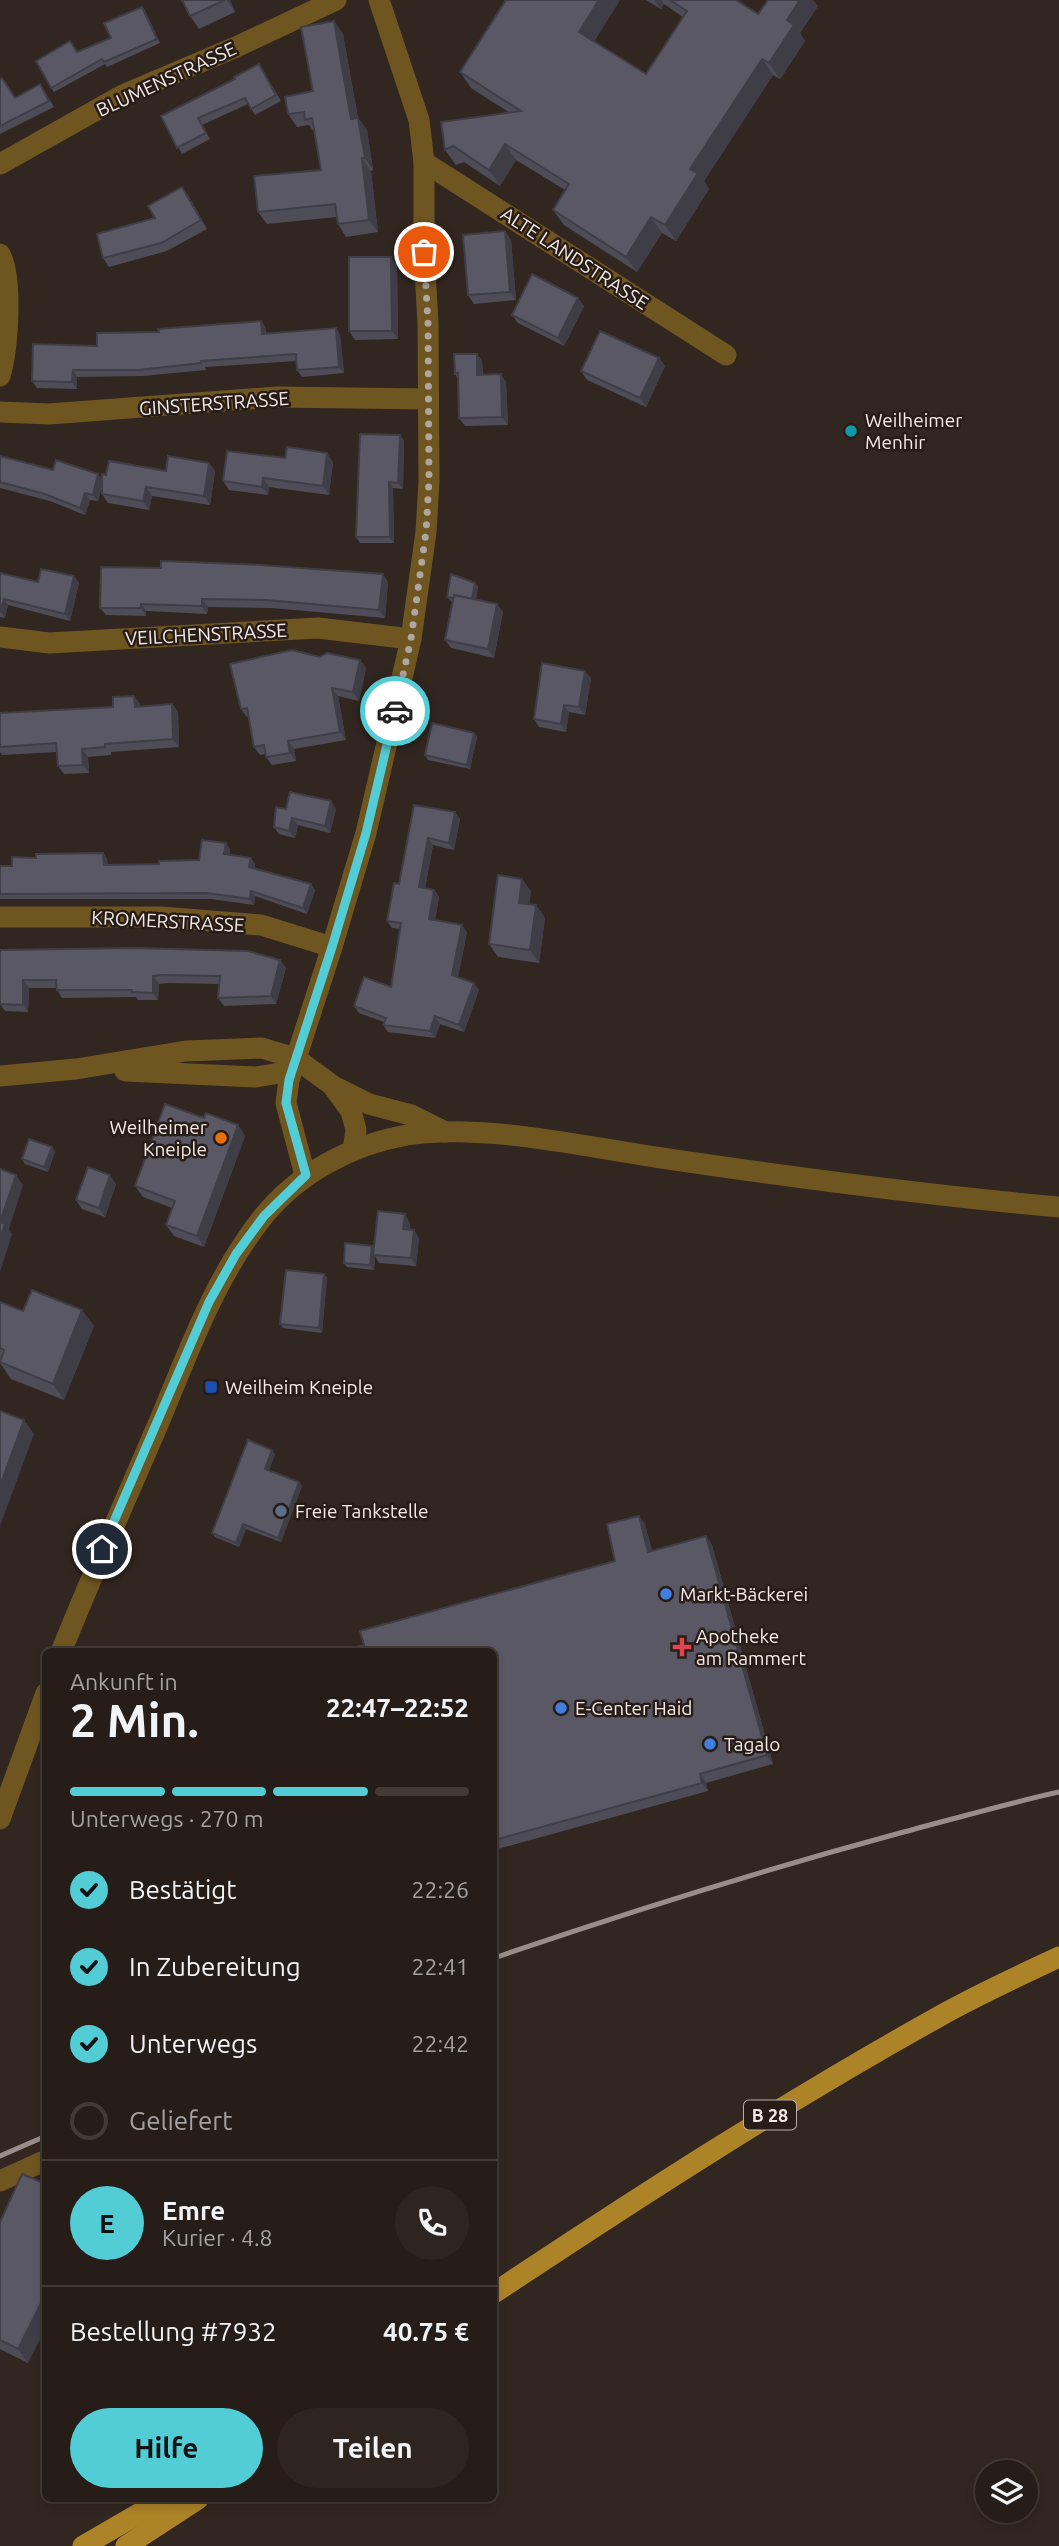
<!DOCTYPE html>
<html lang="de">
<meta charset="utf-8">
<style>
:root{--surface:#261c18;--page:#2e2521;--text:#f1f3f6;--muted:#a4a1a2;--line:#423a37;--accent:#52ccd5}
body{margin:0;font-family:Ubuntu,sans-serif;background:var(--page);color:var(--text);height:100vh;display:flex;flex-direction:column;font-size:26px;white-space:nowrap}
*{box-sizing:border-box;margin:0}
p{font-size:23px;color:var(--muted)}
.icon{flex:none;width:38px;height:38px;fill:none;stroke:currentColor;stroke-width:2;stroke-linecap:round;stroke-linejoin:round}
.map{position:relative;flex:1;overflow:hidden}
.drawer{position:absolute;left:42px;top:1648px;width:455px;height:854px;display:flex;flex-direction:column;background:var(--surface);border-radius:10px;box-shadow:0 4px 10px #0003,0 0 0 2px var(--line)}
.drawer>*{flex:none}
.buttons{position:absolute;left:975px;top:2460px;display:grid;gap:14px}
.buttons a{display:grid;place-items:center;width:63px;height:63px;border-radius:50%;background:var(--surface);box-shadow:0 4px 10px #0003,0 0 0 2px var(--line);font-size:35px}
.pin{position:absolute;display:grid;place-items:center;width:60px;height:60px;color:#fff;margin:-30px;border:4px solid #fff;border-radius:50%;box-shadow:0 2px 7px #0007}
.courier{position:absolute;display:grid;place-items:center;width:70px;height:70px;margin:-35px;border:5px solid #52ccd5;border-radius:50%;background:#fff;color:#222;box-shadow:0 2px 9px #0007}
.headline em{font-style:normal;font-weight:700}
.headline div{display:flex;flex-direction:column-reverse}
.headline{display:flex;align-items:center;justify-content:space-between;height:119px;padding:0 28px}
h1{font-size:46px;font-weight:700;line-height:52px}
.bar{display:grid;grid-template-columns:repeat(4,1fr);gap:10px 7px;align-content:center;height:84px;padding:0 28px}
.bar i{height:9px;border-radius:5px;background:var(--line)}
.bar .on{background:var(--accent)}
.bar p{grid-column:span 4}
.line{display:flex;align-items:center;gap:18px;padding:0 28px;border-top:2px solid var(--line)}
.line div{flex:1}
.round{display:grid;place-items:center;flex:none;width:74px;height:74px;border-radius:37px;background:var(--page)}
ol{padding:0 28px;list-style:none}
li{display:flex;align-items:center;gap:21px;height:77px}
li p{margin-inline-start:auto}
li .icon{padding:7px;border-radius:50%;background:var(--accent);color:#111;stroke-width:4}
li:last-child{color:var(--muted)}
li i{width:38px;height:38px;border:4px solid var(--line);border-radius:50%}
.cta{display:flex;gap:14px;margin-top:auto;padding:14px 28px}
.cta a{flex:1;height:80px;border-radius:42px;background:var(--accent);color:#111;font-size:28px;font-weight:700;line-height:80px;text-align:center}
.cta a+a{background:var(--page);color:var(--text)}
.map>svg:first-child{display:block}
</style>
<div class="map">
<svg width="1059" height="2546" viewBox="0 0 1059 2546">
<rect width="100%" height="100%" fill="#322620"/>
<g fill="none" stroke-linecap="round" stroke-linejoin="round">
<g stroke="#6f5621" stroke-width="21">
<polyline points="424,162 726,355"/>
<polyline points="0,164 123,95 236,47 336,0"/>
<path d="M0,254C13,279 8,348 0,376"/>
<polyline points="0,412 49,414 277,397 428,399"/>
<polyline points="0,637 49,643 318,628 411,639"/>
<polyline points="0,917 161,917 261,925 332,947"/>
<polyline points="125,1071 256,1077 280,1073 295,1058"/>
<polyline points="0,1076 76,1069 186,1051 262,1048 295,1058 332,1085 351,1111 356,1130 353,1150"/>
<polyline points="337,1088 369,1104 411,1115 445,1132"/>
<polyline points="305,1175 286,1103 289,1080 332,947 366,833 411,639 426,532 429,481 428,323 424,252 424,162 419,120 379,0"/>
<path d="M61,1652C92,1575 126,1499 159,1422C189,1351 214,1279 262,1218C298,1173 351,1145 407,1135C480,1123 581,1146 655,1157C789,1177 924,1195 1059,1207"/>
<polyline points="0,1819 46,1693"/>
<polyline points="0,2181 46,2160"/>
</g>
<g stroke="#ad8327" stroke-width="21">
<path d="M494,2293C640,2196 787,2101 940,2016C979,1994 1019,1976 1059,1957"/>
<polyline points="83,2546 164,2499"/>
<polyline points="126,2546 198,2499"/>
</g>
<g stroke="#988d89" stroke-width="5">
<path d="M494,1958C628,1912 763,1870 900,1833C953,1819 1005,1804 1059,1792"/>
<polyline points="0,2156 46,2136"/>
</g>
</g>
<g fill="#4d4c57">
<polygon points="182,0 230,0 235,12 199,29 190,16"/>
<polygon points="506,0 620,0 594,41 646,74 683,17 664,4 661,9 646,0 736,0 758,14 818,6 800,33 805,41 780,79 773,75 704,181 709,189 676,241 662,233 637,272 564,225 553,210 565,190 516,160 500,186 464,162 456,165 445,150 510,113 471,88 460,72"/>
<polygon points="142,7 145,11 160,43 107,67 105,64 54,92 51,88 77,52 111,38"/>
<polygon points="334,21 343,34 358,118 367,130 373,170 371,171 378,232 346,237 338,224 337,217 267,224 258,212 321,170 314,132 309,125 297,127 288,114 313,91"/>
<polygon points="259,64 281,101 255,115 248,104 202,125 210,139 182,154 161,116 235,79"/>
<polygon points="0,79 15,98 44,90 54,107 0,134"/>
<polygon points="188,195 207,229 167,251 109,267 103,258 155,218"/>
<polygon points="511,240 516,300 474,304 468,295"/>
<polygon points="397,265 398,339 355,340 349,331"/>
<polygon points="584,306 564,346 518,323 512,315"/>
<polygon points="261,321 266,328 266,334 336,328 340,335 344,373 302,377 297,370 297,361 205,367 206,370 142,376 77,377 77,389 37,388 32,381 97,346 159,332"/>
<polygon points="477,354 482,361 483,375 506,382 508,425 465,426 459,418 458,379 455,374"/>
<polygon points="659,358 665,366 646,407 587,380 581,371"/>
<polygon points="400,435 404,441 403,489 393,488 394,543 360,543 356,537"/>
<polygon points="0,456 53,470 102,479 106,475 166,471 209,463 215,471 210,505 152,496 149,510 108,503 102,494 102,486 98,501 90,500 85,515 50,501 0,488"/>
<polygon points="285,458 333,462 329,495 269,487 268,495 229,490 223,481"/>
<polygon points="0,573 38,582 74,576 79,583 70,621 8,605 5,618 0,617"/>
<polygon points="388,582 385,618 271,608 208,607 207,614 146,611 146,616 106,615 100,608"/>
<polygon points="475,583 478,587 476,599 497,604 503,612 494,658 451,648 445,640 453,602 451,601 447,597"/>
<polygon points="320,657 360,660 366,668 359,701 338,696 346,740 294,749 296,761 272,765 266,757 266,754 260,755 254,747 249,717 247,717 241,709"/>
<polygon points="591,678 585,715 569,712 566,732 539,727 534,719"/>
<polygon points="134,696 140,704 140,706 172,704 178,712 179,747 111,752 111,755 88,757 89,773 64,774 58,766 57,752 2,755 0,752 0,713 113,707"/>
<polygon points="474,733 477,737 470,769 428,760 425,755"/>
<polygon points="414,805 455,812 460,819 454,850 433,845 425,888 434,890 439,897 435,920 467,932 458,977 479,990 464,1032 440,1024 435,1038 388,1032 383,1025 384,1022 359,1013 354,1006 391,987 400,929 392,928 387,921 399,884"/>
<polygon points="286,809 336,809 330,833 298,825 295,838 279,834 274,827"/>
<polygon points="230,849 229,855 251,858 255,864 254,868 315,890 307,914 255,896 254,905 211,899 0,899 0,866 12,866 36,858 103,853 107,859 108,865 159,864 199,860"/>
<polygon points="531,891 529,904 536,905 545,918 539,963 498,957 489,944"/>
<polygon points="0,950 280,960 286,968 276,1004 224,1006 218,998 220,984 168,983 159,984 158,1000 138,1000 136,997 62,998 57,990 57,988 29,988 28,1012 5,1011 0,1004"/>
<polygon points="204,1118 238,1125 245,1136 204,1247 174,1236 166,1225 172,1208 143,1197 135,1186"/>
<polygon points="52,1147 55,1151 48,1172 25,1164 22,1159"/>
<polygon points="116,1184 105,1217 82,1209 76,1200"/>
<polygon points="410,1223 410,1230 414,1230 419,1239 416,1266 379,1263 375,1256 374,1270 347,1267 344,1263 374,1248"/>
<polygon points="324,1274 327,1278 322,1333 283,1328 280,1324"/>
<polygon points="0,1302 23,1311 94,1326 64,1400 11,1379 0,1363"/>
<polygon points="275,1454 269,1470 299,1482 302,1486 281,1542 246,1529 239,1547 215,1537 212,1533"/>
<polygon points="639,1516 645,1524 652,1551 706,1536 712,1545 773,1764 706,1783 708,1791 494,1850 494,1652 364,1645 615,1561"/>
<polygon points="0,2222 28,2363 0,2349"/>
</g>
<g fill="#3f3e47">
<polygon points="227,0 230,0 235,12"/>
<polygon points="599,0 620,0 590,48 579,32"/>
<polygon points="654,0 661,0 664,4 661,9"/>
<polygon points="800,0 813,0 818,6 800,33 805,41 780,79 769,63 787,20"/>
<polygon points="142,7 145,11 160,43 157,39"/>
<polygon points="334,21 343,34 360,132 351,119"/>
<polygon points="762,59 773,75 704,181 709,189 676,241 665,225 690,169"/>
<polygon points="358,118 367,130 373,170 365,158"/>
<polygon points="505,144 516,160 500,186 489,170"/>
<polygon points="362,158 371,171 378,232 369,220"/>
<polygon points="182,187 188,195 207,229 201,220"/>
<polygon points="651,217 662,233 637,272 626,257"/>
<polygon points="505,231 511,240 516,300 510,292"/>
<polygon points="391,257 397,265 398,339 392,331"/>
<polygon points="578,298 584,306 564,346 558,338"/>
<polygon points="261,321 266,328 266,341 262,334"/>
<polygon points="336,328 340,335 344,373 339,367"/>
<polygon points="477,354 482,361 483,383 477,375"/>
<polygon points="659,358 665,366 646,407 640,398"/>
<polygon points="73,370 77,377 77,389 72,382"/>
<polygon points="501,374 506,382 508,425 502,417"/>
<polygon points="400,435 404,441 403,489 398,483"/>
<polygon points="327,453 333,462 329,495 323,486"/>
<polygon points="209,463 215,471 210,505 204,496"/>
<polygon points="98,474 103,481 98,501 93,495"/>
<polygon points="263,478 269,487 268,495 262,487"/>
<polygon points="389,482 393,488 394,543 390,537"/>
<polygon points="146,487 152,496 149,510 143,501"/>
<polygon points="85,493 90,500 85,515 80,508"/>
<polygon points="383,574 388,582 385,618 379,610"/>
<polygon points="74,576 79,583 70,621 65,614"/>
<polygon points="475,583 478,587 475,605 472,601"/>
<polygon points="4,599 8,605 5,618 1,612"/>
<polygon points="202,599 208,607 207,614 202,606"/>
<polygon points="141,604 146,611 146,616 141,608"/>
<polygon points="497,604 503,612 494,658 488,649"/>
<polygon points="360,660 366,668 359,701 353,692"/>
<polygon points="585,671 591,678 585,715 579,707"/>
<polygon points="332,688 338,696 346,740 340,732"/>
<polygon points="134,696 140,704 141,715 135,707"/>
<polygon points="172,704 178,712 179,747 173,739"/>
<polygon points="564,705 569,712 566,732 561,724"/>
<polygon points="474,733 477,737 470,769 467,765"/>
<polygon points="288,741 294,749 296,761 290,753"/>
<polygon points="82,749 88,757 89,773 83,765"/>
<polygon points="331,801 336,809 330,833 325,826"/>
<polygon points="455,812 460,819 454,850 449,843"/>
<polygon points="292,818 298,825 295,838 289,831"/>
<polygon points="428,838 433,845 424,894 419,887"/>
<polygon points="226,843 230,849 229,860 224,854"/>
<polygon points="103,853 107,859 108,871 104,865"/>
<polygon points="251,858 255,864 254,873 249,867"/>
<polygon points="522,879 531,891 528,915 519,903"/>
<polygon points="311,884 315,890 307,914 303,908"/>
<polygon points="434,890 439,897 434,926 429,919"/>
<polygon points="251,891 255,896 254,905 250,899"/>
<polygon points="536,905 545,918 539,963 530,950"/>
<polygon points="462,925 467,932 457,982 452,975"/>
<polygon points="280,960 286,968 276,1004 271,996"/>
<polygon points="153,976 159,984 158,1000 153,993"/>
<polygon points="23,980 29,988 28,1012 23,1005"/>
<polygon points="474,983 479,990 464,1032 459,1025"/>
<polygon points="435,1016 440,1024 435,1038 430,1031"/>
<polygon points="238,1125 245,1136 204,1247 197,1236"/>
<polygon points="52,1147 55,1151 48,1172 44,1167"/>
<polygon points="16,1175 23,1185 9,1229 12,1234 0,1272 0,1222"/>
<polygon points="110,1175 116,1184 105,1217 99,1208"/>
<polygon points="405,1214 410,1223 409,1237 403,1229"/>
<polygon points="414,1230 419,1239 416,1266 411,1258"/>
<polygon points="372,1246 375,1250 373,1255 375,1256 374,1270 370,1265"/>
<polygon points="324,1274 327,1278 322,1333 319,1328"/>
<polygon points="82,1310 94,1326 64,1400 53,1384"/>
<polygon points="24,1420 34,1434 0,1526 0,1486"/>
<polygon points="272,1450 275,1454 268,1473 265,1469"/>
<polygon points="299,1482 302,1486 281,1542 278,1538"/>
<polygon points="639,1516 645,1524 654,1561 648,1552"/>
<polygon points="243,1524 246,1529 239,1547 236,1543"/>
<polygon points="706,1536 712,1545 773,1764 767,1755"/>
<polygon points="700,1774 706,1783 708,1791 702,1783"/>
<polygon points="46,2293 46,2328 28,2363 18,2349"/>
</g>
<g fill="#5a5865" stroke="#3f3e47" stroke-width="2">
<polygon points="182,0 225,0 190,16"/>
<polygon points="506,0 599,0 579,32 646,74 687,11 670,0 736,0 758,14 768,0 800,0 787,20 794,25 769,63 762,59 690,169 698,173 665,225 651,217 626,257 553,210 569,184 505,144 489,170 453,146 445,150 441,122 521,111 460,72"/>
<polygon points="142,7 157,39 104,62 102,59 51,88 36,61 70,41 77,52 111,38 104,23"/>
<polygon points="334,21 351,119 358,118 365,158 362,158 369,220 338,224 335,204 258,212 254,176 321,170 312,118 305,120 304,112 288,114 285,97 313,91 301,27"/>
<polygon points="259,64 276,95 251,109 245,98 198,118 206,133 177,148 161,116 235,79 234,77"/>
<polygon points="2,78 15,98 40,84 49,101 0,126 0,79"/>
<polygon points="182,187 201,220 161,243 103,258 97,234 155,218 148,206"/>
<polygon points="505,231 510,292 468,295 463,235"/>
<polygon points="349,257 391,257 392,331 349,331"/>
<polygon points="532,274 578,298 558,338 512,315"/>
<polygon points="261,321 262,334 336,328 339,367 297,370 296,354 201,361 201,363 138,370 73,370 72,382 32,381 33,344 97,346 97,333 159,332 158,329"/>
<polygon points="600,331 659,358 640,398 581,371"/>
<polygon points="454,354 477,354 477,375 501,374 502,417 459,418 458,373 455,374"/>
<polygon points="360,434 400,435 398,483 389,482 390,537 356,537"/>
<polygon points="287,447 327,453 323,486 263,478 262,487 223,481 227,451 285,458"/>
<polygon points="0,456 53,470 56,460 98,474 93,495 85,493 80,508 45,494 0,482"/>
<polygon points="168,456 209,463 204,496 146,487 143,501 102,494 102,474 106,475 109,461 166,471"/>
<polygon points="161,561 260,565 383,574 379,610 266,600 202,599 202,606 141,604 141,608 100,608 101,567 161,568"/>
<polygon points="41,569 74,576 65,614 4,599 0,612 0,573 38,582"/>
<polygon points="451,574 475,583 472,599 454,595 454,598 447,597"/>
<polygon points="454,595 497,604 488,649 445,640"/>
<polygon points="292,650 320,657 327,653 360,660 353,692 332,688 340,732 288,741 290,753 266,757 264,745 254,747 247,708 241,709 230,664"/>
<polygon points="542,663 585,671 579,707 564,705 561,724 534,719"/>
<polygon points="134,696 135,707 172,704 173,739 105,744 105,747 82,749 83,765 58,766 56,743 0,747 0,713 113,707 113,697"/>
<polygon points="432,723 474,733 467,765 425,755"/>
<polygon points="290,792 331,801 325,826 292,818 289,831 274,827 276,807 286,809"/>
<polygon points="414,805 455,812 449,843 428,838 419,887 434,890 429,919 462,925 452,975 474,983 459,1025 435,1016 430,1031 383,1025 386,1018 354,1006 364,977 391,987 401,923 387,921 394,883 399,884"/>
<polygon points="202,840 226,843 224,854 251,858 249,867 311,884 303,908 251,891 250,899 207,893 0,894 0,866 12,866 12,857 36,858 36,854 103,853 104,865 159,864 159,861 199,860"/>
<polygon points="498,875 522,879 519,903 536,905 530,950 489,944"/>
<polygon points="132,948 248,951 280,960 271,996 218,998 220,976 162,975 153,976 153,993 132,992 132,990 57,990 56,980 23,980 23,1005 0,1004 0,950"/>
<polygon points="165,1104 204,1118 206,1113 238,1125 197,1236 166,1225 175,1201 135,1186"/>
<polygon points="29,1139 52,1147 44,1167 22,1159"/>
<polygon points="88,1167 110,1175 99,1208 76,1200"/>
<polygon points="0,1169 16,1175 0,1222 5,1224 0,1239"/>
<polygon points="378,1211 405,1214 403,1229 414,1230 411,1258 373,1255"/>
<polygon points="345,1243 372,1246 370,1265 344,1263"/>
<polygon points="286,1270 324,1274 319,1328 280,1324"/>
<polygon points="32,1290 82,1310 53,1384 0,1362 4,1350 0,1348 0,1302 23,1311"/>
<polygon points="0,1411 24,1420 0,1486"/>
<polygon points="248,1440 272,1450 265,1469 299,1482 278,1538 243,1524 236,1543 212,1533"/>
<polygon points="639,1516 648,1552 706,1536 767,1755 700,1774 702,1783 494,1840 494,1652 337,1652 364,1645 360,1631 615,1561 607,1524"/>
<polygon points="22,2174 46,2184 46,2293 18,2349 0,2340 0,2222"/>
</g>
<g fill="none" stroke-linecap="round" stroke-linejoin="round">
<polyline stroke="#afa5a1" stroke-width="7" stroke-dasharray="0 12.6" points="395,711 411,639 426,532 429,481 428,323 424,252"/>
<polyline stroke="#52ccd5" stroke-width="9" points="102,1549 209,1302 236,1254 264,1216 306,1175 286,1103 289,1080 332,947 366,833 395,711"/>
</g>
<circle fill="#0f9aa8" stroke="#281c17" stroke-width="2.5" cx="851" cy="431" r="7"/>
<circle fill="#e8710a" stroke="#281c17" stroke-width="2.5" cx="221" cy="1138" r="7"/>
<rect fill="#1a4fb4" stroke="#281c17" stroke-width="2.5" x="204" y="1380" width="14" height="14" rx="3.5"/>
<circle fill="#5c6f8a" stroke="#281c17" stroke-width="2.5" cx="281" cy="1511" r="7"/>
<g fill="#3f7fe0" stroke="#281c17" stroke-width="2.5">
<circle cx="666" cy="1594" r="7"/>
<circle cx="561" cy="1708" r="7"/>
<circle cx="710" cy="1744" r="7"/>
</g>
<path fill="#e0444e" stroke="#281c17" stroke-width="2.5" d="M678.5 1636.5h7v7h7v7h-7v7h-7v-7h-7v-7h7z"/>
<g text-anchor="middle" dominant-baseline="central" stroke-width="5" stroke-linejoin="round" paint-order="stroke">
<rect fill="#281c17" stroke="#b6aca9" stroke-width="2" x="744" y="2100.5" width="52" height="29" rx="5"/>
<g font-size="18" font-weight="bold" fill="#f3eae7">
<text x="770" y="2115">B 28</text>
</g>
<g font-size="19" fill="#f3eae7" stroke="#281c17">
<text transform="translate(166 79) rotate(-25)">BLUMENSTRASSE</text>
<text transform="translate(575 258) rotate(33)">ALTE LANDSTRASSE</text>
<text transform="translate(214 403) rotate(-4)">GINSTERSTRASSE</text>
<text transform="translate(206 634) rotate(-3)">VEILCHENSTRASSE</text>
<text transform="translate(168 921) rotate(3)">KROMERSTRASSE</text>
</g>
<g font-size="19" fill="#f3eae7" stroke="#281c17" text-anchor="start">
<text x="865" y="420">Weilheimer<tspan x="865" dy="22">Menhir</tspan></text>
<text x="207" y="1127" text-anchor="end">Weilheimer<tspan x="207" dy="22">Kneiple</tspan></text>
<text x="225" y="1387">Weilheim Kneiple</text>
<text x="295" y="1511">Freie Tankstelle</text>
<text x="680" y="1594">Markt-Bäckerei</text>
<text x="696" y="1636">Apotheke<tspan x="696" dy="22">am Rammert</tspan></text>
<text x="575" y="1708">E-Center Haid</text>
<text x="724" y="1744">Tagalo</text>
</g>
</g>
</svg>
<div class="buttons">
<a><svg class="icon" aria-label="layers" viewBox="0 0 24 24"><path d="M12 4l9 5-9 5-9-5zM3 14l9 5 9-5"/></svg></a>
</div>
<div class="pin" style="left:424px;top:252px;background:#ea580c"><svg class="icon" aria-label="bag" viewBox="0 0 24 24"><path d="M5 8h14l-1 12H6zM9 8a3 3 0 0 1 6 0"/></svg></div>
<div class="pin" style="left:102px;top:1549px;background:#1f2937"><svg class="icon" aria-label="home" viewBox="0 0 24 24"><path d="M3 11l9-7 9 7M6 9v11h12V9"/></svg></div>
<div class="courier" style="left:395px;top:711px"><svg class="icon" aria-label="car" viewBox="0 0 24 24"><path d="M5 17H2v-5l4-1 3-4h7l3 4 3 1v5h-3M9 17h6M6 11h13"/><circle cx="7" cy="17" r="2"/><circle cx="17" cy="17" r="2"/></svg></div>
<section class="drawer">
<div class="headline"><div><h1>2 Min.</h1><p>Ankunft in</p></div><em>22:47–22:52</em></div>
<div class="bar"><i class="on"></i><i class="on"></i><i class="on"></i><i></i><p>Unterwegs · 270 m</p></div>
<ol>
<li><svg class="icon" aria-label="check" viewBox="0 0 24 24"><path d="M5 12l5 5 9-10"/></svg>Bestätigt<p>22:26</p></li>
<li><svg class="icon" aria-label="check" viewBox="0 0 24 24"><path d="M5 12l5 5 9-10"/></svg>In Zubereitung<p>22:41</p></li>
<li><svg class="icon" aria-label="check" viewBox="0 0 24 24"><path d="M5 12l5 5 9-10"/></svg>Unterwegs<p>22:42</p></li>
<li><i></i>Geliefert</li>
</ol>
<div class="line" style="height:126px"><b class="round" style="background:var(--accent);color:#111">E</b><div><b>Emre</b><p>Kurier · 4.8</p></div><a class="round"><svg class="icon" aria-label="phone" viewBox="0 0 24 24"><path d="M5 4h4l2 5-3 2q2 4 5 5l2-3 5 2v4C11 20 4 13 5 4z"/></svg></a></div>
<div class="line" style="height:91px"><div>Bestellung #7932</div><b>40.75 €</b></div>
<div class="cta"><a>Hilfe</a><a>Teilen</a></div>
</section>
</div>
